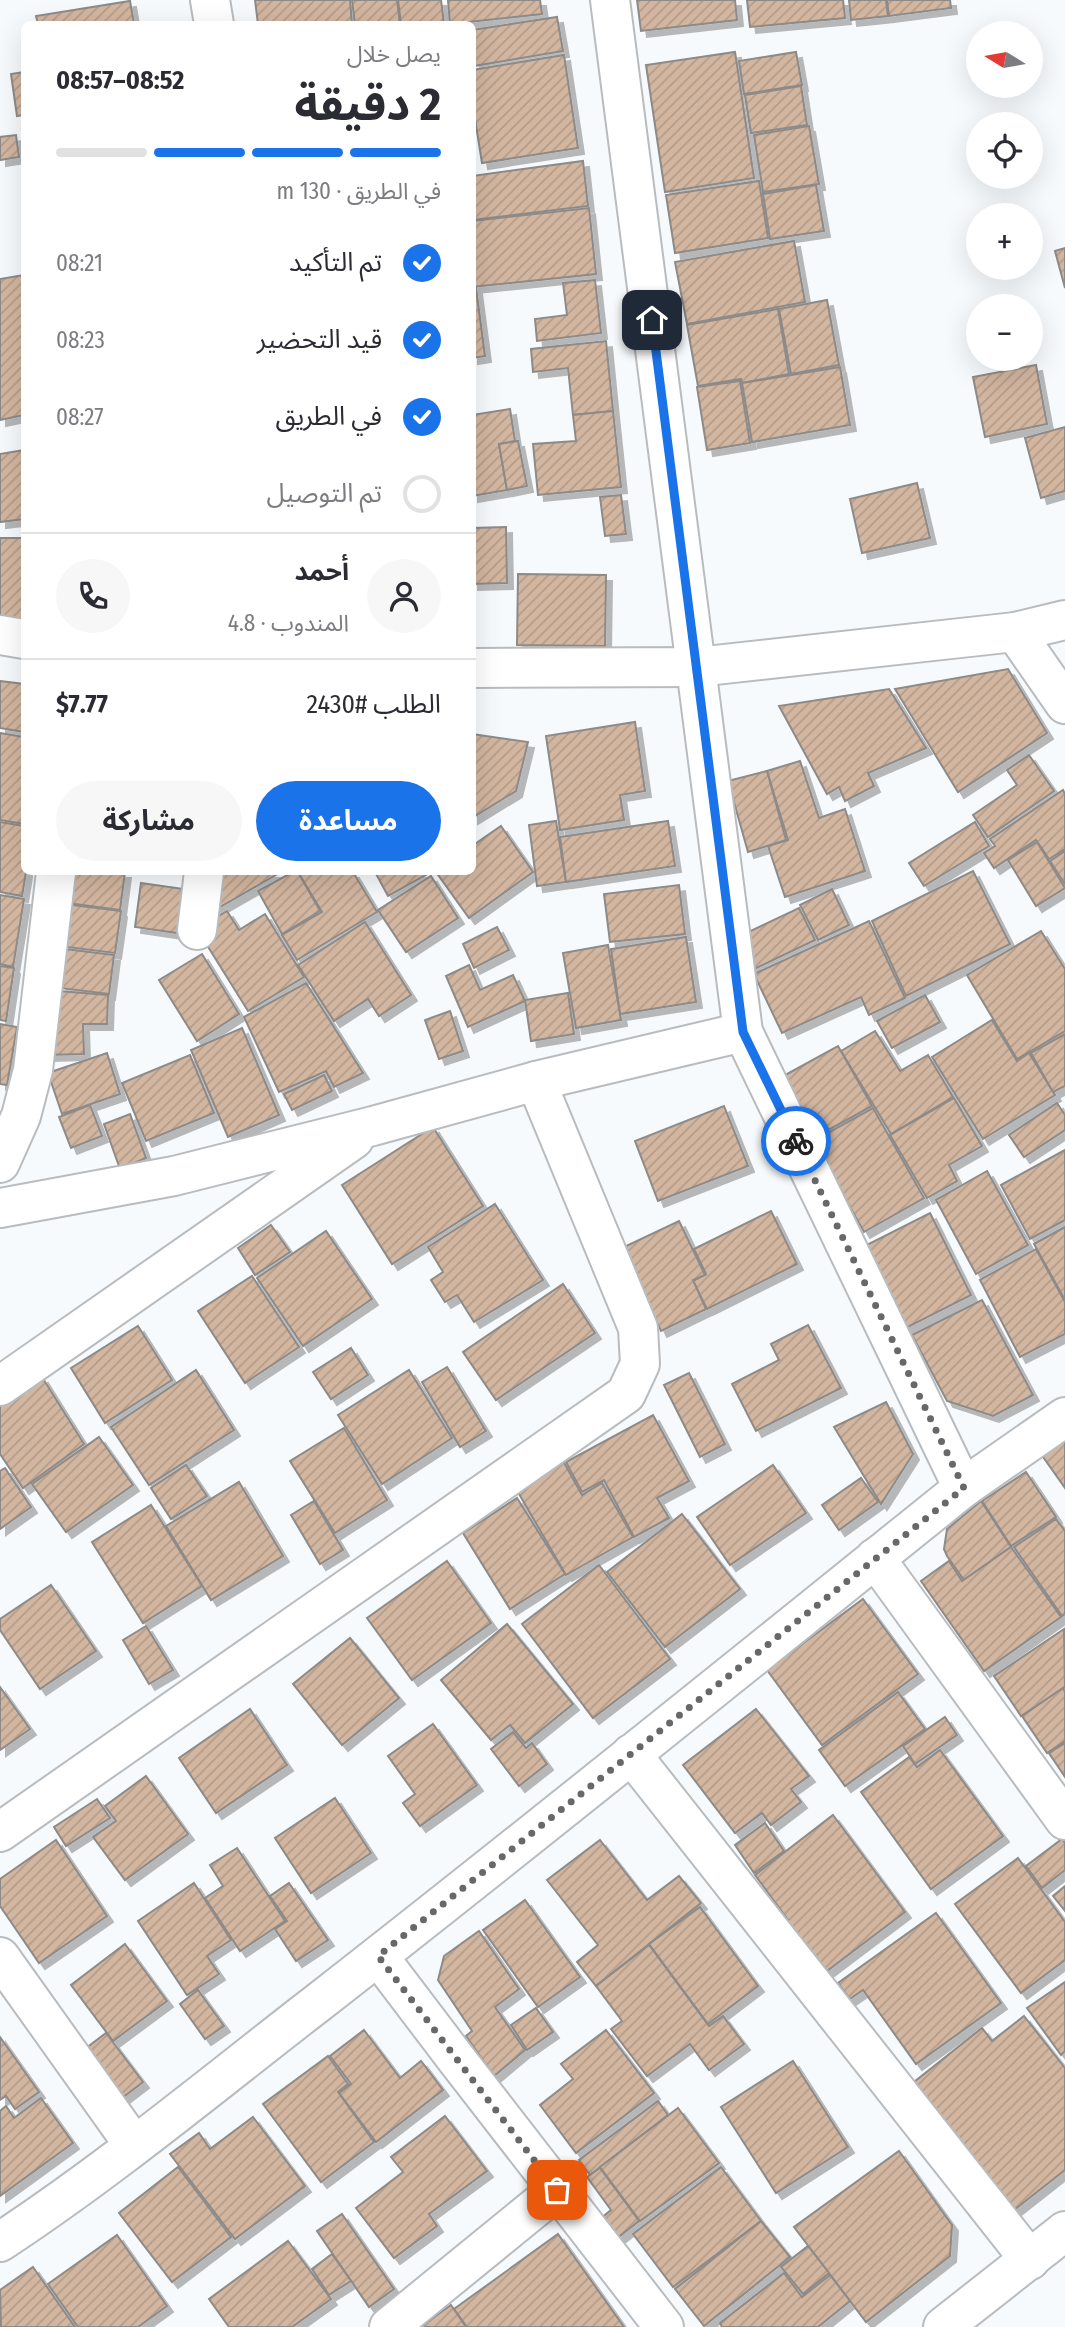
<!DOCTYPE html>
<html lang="ar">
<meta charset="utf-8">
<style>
:root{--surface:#fff;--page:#f7f7f7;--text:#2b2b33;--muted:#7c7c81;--line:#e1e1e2;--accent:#1a73e8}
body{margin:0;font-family:"Fira Sans Condensed","Noto Sans Arabic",sans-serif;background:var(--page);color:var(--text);direction:rtl;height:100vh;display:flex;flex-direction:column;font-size:26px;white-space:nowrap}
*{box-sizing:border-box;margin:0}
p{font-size:23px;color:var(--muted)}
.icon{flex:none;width:38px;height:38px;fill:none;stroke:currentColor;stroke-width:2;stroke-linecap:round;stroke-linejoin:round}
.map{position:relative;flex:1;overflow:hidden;direction:ltr}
.panel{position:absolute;left:21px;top:21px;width:455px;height:854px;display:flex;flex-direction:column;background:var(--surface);border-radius:10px;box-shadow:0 7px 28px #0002;direction:rtl}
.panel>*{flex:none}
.needle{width:46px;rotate:281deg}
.buttons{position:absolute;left:966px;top:21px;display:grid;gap:14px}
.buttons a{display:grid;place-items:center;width:77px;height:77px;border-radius:50%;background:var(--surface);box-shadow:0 7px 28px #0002;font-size:35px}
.pin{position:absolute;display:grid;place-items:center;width:60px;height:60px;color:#fff;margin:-30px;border-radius:14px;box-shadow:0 4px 10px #0006}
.courier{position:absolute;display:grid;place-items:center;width:70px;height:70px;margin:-35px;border:5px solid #1a73e8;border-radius:50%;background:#fff;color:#222;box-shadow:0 2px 9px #0007}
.head em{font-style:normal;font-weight:700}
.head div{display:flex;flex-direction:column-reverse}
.head{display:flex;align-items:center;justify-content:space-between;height:119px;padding:0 35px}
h1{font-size:46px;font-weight:700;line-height:52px}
.bar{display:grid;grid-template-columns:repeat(4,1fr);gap:10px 7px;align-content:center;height:84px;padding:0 35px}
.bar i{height:9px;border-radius:5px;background:var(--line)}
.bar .current{background:var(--accent)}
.bar p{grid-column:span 4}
.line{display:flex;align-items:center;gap:18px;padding:0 35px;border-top:2px solid var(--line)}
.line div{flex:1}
.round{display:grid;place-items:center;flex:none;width:74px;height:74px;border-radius:37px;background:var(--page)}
ol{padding:0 35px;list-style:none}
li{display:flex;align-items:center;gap:21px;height:77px}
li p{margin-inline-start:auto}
li .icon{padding:7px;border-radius:50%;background:var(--accent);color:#fff;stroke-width:4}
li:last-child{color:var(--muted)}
li i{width:38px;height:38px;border:4px solid var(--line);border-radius:50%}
.cta{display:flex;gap:14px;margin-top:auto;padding:14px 35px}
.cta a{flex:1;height:80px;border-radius:42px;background:var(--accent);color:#fff;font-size:28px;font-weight:700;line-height:80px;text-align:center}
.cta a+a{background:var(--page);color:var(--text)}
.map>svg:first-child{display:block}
</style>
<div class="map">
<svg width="1065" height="2327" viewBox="0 0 1065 2327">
<defs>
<pattern id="building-hatch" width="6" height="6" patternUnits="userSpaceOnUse" patternTransform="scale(1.75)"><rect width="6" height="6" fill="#d3b6a0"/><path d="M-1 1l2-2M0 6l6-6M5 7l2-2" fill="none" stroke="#b49c89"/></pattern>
<filter id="shadow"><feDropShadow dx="6" dy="6" stdDeviation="0" flood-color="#0004"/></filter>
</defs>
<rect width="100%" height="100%" fill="#f7fafc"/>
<g fill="url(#building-hatch)" stroke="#8d8a88" stroke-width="2" filter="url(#shadow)">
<polygon points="255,0 350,0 352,24 258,24"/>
<polygon points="352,0 397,0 400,24 355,24"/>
<polygon points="398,0 441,0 444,24 401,24"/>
<polygon points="448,0 540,0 542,14 450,24"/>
<polygon points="637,0 735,0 737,20 641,31"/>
<polygon points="747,0 843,0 845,18 750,27"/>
<polygon points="849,0 886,0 888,16 851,20"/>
<polygon points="887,0 950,0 951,8 889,16"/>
<polygon points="130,1 134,24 38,24 36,16"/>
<polygon points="557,17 563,51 474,66 472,30"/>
<polygon points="735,52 754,178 665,192 646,65"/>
<polygon points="796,52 802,85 744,94 739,61"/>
<polygon points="564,55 578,148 482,163 472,100 472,70"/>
<polygon points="24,72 24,115 17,116 11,74"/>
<polygon points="801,86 807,125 751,133 745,95"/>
<polygon points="809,126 819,184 763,192 754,135"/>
<polygon points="16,135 19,157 0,160 0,137"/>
<polygon points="583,161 588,206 472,220 472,176"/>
<polygon points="759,181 768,238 675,253 666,195"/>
<polygon points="816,185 824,231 770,239 763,194"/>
<polygon points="589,208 596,274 472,287 472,221"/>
<polygon points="794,241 805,302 687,324 675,262"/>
<polygon points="1065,248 1065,288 1055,251"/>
<polygon points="24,275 24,415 0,420 0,279"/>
<polygon points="595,280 601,333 537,341 535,319 567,315 563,283"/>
<polygon points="472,288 476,288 485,356 472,358"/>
<polygon points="827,300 839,365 791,374 779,309"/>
<polygon points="778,309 789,374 742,383 741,379 698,386 687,325"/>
<polygon points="606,341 613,411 573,415 568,368 533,372 531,349"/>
<polygon points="1036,365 1047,424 985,437 973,377"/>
<polygon points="840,367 850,425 752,442 742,383"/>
<polygon points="740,381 750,443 707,450 697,387"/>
<polygon points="510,409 515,441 499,444 507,490 472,496 472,415"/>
<polygon points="613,411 621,487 538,495 533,444 576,441 573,415"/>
<polygon points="1065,427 1065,491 1041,498 1025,438"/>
<polygon points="518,441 527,486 507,490 499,444"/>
<polygon points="24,450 24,519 0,522 0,454"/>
<polygon points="917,483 930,538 862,553 850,499"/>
<polygon points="621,495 626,534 605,536 600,497"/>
<polygon points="506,527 507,583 472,584 472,528"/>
<polygon points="0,538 24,538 24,623 0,622"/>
<polygon points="518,574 606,575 605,646 517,645"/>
<polygon points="1008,669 1047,733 958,792 895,689"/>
<polygon points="0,681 24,684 24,732 0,728"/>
<polygon points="889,689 926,748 868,773 874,786 845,801 839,787 827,794 779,706"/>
<polygon points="635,722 645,791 620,795 624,820 560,830 546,736"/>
<polygon points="0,733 24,737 24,824 0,820"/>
<polygon points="472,734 528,742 516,791 472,818"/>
<polygon points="1029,755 1054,791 988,837 973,815 1017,785 1007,770"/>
<polygon points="800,761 819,818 845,809 865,871 785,897 768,846 788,840 767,771"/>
<polygon points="767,771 786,840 748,852 728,781"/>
<polygon points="1063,790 1065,794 1065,849 1049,859 1036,840 994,868 984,853 995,846 990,839"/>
<polygon points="556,821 566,882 537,886 529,825"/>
<polygon points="668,821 675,866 566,882 560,837"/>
<polygon points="0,822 24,826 26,872 22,896 0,892"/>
<polygon points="975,822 989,846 924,886 909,863"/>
<polygon points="501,826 533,872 469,918 436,872 472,872 472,846"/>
<polygon points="1037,842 1065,888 1036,906 1008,860"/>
<polygon points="1065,851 1065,884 1050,861"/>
<polygon points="973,871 1010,944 906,996 872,921"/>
<polygon points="64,872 125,872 120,910 60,902"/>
<polygon points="199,872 281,872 208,914"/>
<polygon points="293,872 298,872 320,911 282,934 258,891"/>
<polygon points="298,872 353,872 377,912 297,960 282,935 322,912"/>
<polygon points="375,872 424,872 426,875 388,896"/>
<polygon points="431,876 458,918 406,952 378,910"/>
<polygon points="141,883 191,890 184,934 135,927"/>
<polygon points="679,885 685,934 610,942 604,894"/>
<polygon points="832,889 849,925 818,940 800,905"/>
<polygon points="0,895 24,899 13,967 0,964"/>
<polygon points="56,903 121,911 115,953 51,945"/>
<polygon points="799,908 815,940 752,970 736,938"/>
<polygon points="227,911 239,930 265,914 304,977 248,1011 197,929"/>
<polygon points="869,921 905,998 869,1015 861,997 782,1033 754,974"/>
<polygon points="365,922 411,995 379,1016 368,999 334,1021 298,965"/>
<polygon points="497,927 509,950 474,968 463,944"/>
<polygon points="1041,931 1065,969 1065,1031 1017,1059 967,975"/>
<polygon points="686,937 696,1002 620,1014 611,949"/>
<polygon points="608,945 621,1020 576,1028 563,953"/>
<polygon points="65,949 114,955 109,994 60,988"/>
<polygon points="202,954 239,1014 197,1041 159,980"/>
<polygon points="469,965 480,990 513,975 525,1001 468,1027 446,976"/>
<polygon points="0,966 14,968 6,1021 0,1020"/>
<polygon points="306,983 363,1073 334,1087 326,1071 279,1092 244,1017"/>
<polygon points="46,990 108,995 107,1024 83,1024 84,1054 45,1055"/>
<polygon points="568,993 574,1034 531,1041 525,1000"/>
<polygon points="925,995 940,1022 892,1048 877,1021"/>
<polygon points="450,1011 463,1051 439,1059 425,1020"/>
<polygon points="992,1020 1017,1061 1029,1053 1055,1095 983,1139 932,1057"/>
<polygon points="0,1024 17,1027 7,1085 0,1084"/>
<polygon points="242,1028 279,1115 228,1137 191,1050"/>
<polygon points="875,1031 900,1071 928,1055 953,1097 891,1134 841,1051"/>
<polygon points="1065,1034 1065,1086 1053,1092 1031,1053"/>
<polygon points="838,1046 872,1106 812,1139 778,1079"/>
<polygon points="107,1053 120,1094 62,1114 48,1073"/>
<polygon points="190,1055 214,1113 146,1141 122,1083"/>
<polygon points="324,1075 332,1091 292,1110 284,1094"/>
<polygon points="954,1098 982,1146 949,1165 957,1181 927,1198 890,1135"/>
<polygon points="1057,1103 1065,1115 1065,1130 1024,1157 1009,1135"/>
<polygon points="90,1105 102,1136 71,1148 59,1117"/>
<polygon points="724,1106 748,1166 658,1201 635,1141"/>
<polygon points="873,1108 924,1198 864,1232 813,1141"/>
<polygon points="130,1114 146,1158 120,1169 104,1124"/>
<polygon points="433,1127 483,1206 392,1264 342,1185"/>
<polygon points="1065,1150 1065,1220 1030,1239 1001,1185"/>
<polygon points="987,1171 1028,1245 976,1274 936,1200"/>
<polygon points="495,1204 543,1280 474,1322 457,1295 445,1302 431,1280 443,1272 428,1247"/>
<polygon points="771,1211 797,1264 707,1309 693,1281 706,1274 694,1249"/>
<polygon points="930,1213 971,1295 894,1334 853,1252"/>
<polygon points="679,1221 705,1275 693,1280 706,1309 661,1331 622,1248"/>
<polygon points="271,1225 290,1252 255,1275 238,1248"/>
<polygon points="1065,1227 1065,1300 1034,1244"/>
<polygon points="326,1231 372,1299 303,1346 257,1278"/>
<polygon points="1036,1249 1065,1302 1065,1334 1020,1357 980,1280"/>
<polygon points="252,1276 299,1347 245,1383 198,1311"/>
<polygon points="563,1284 595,1333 496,1400 463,1352"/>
<polygon points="982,1300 1033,1395 993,1416 947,1401 912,1335"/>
<polygon points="808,1325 841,1388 756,1431 732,1384 779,1360 771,1344"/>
<polygon points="138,1326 172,1380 105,1423 71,1368"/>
<polygon points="351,1348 368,1375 331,1399 313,1372"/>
<polygon points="447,1367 486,1431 460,1447 422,1382"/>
<polygon points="196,1370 234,1430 149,1485 111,1427"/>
<polygon points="409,1370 452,1438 382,1484 338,1415"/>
<polygon points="689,1373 725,1444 700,1457 664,1385"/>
<polygon points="42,1377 84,1444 23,1488 0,1454 0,1405"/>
<polygon points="886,1402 913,1454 881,1504 834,1427"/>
<polygon points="653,1415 689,1481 657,1498 669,1518 634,1537 604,1480 582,1492 566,1462"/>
<polygon points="344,1428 387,1500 335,1533 290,1461"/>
<polygon points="99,1437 133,1485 66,1532 32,1484"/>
<polygon points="1065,1437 1065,1488 1041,1454"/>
<polygon points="562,1459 582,1495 602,1483 633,1537 566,1575 515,1487"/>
<polygon points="186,1465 207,1496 171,1519 151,1488"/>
<polygon points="773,1465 806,1513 730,1565 697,1517"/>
<polygon points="5,1468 31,1507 0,1529 0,1471"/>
<polygon points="1026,1472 1056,1517 1011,1546 982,1501"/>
<polygon points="861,1478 878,1502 839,1530 822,1505"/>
<polygon points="239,1482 283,1556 211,1600 166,1526"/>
<polygon points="517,1498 565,1574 510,1609 463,1533"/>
<polygon points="314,1501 343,1550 320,1564 291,1515"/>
<polygon points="981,1501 1011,1547 964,1580 947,1556 944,1549 947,1529"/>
<polygon points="151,1505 202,1586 143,1623 92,1542"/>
<polygon points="682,1514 740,1589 665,1647 607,1572"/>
<polygon points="1056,1519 1065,1531 1065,1614 1062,1616 1014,1547"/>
<polygon points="1011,1547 1061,1617 984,1671 921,1581 949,1561 962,1581"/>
<polygon points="447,1561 491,1623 412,1680 367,1618"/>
<polygon points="599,1565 670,1659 593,1718 522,1624"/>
<polygon points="51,1585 96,1651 40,1689 0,1630 0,1619"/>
<polygon points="863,1599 918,1674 822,1745 767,1670"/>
<polygon points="507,1624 573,1704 525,1743 510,1725 491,1740 441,1680"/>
<polygon points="146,1626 173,1670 149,1684 123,1640"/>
<polygon points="1064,1629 1065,1687 1021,1716 994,1676"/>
<polygon points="350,1638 399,1698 342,1745 293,1684"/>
<polygon points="0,1687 30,1729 0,1750"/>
<polygon points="1063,1688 1065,1692 1065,1741 1047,1753 1022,1716"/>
<polygon points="898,1692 925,1729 845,1786 819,1750"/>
<polygon points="250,1709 287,1765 216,1813 179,1758"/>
<polygon points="756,1709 809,1776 791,1789 801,1802 771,1825 762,1813 735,1833 683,1765"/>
<polygon points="945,1717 957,1735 915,1764 903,1746"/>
<polygon points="433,1724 477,1785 420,1826 403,1803 415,1794 388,1756"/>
<polygon points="513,1732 526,1748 532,1743 547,1764 519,1786 491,1749"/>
<polygon points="1065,1743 1065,1777 1049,1753"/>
<polygon points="940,1750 1003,1836 931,1889 861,1792 909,1757 917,1767"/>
<polygon points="146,1776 188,1834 125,1880 93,1837 116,1821 105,1806"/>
<polygon points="335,1798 371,1853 311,1893 275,1838"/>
<polygon points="97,1799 110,1818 66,1846 54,1827"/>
<polygon points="833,1815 905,1912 815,1980 776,1928 788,1920 755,1875"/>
<polygon points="765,1823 784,1851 754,1873 735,1845"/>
<polygon points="1062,1839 1065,1843 1065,1870 1042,1888 1026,1866"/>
<polygon points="56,1840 107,1916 39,1963 0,1906 0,1879"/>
<polygon points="600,1840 647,1900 679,1876 701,1903 596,1986 577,1962 598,1945 547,1880"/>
<polygon points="237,1848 285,1921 240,1951 205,1898 223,1886 210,1865"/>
<polygon points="1018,1858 1065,1922 1065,1960 1021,1993 955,1904"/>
<polygon points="194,1883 231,1940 207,1956 219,1974 187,1995 138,1921"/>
<polygon points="289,1883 328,1940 296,1961 275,1929 287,1921 270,1896"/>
<polygon points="1065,1886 1065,1911 1053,1896"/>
<polygon points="525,1900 580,1977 538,2007 483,1930"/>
<polygon points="700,1907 758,1986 708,2024 649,1944"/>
<polygon points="936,1913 1001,2003 916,2064 863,1990 850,1999 838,1983"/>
<polygon points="479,1931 519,1989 495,2007 525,2050 494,2076 466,2036 472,2031 438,1980 444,1956"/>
<polygon points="125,1944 167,2001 113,2041 71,1985"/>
<polygon points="649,1945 709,2026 723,2016 744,2044 709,2070 690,2044 647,2076 611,2029 622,2021 596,1986"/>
<polygon points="1065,1982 1065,2051 1061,2055 1027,2008"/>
<polygon points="198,1990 224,2026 205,2039 180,2004"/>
<polygon points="536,2008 553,2032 527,2050 511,2025"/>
<polygon points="1024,2016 1065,2068 1065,2170 1009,2214 909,2086 982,2028 992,2041"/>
<polygon points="364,2030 400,2078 421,2061 443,2090 376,2142 339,2093 351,2084 330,2056"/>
<polygon points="606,2030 654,2093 576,2153 540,2105 573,2079 561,2064"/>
<polygon points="106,2033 143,2082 122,2098 85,2049"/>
<polygon points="0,2037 39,2092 15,2109 6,2096 0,2100"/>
<polygon points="328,2056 348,2084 338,2092 374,2142 321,2182 263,2104"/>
<polygon points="793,2061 848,2147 776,2193 721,2107"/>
<polygon points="41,2098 73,2143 0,2196 0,2111 6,2106 14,2118"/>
<polygon points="658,2101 668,2115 590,2175 579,2160"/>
<polygon points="678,2108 719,2163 640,2221 600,2167"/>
<polygon points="445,2116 487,2171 429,2214 437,2226 394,2258 356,2208 403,2172 391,2157"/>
<polygon points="253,2117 305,2186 235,2239 170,2154 199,2133 210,2149"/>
<polygon points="899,2151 952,2225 950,2256 866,2322 794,2227"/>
<polygon points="178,2167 231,2237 172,2282 119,2213"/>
<polygon points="721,2167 761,2221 673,2287 633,2234"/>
<polygon points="600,2168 639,2221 616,2239 600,2219 611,2210 587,2177"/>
<polygon points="342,2214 394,2289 369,2307 317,2231"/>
<polygon points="761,2221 790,2257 704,2326 675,2289"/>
<polygon points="558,2234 624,2327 467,2327 454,2309"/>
<polygon points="117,2235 167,2306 138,2327 78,2327 48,2284"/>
<polygon points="288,2241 331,2299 292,2327 229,2327 209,2299"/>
<polygon points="808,2246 829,2273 803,2294 781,2267"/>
<polygon points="332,2254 351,2281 329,2295 312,2269"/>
<polygon points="33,2267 75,2327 1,2327 0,2290"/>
<polygon points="784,2273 802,2297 830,2275 850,2301 818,2327 722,2327 720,2323"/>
<polygon points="451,2305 466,2327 425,2327 423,2325"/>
</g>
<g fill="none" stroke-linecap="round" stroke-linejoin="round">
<defs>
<g id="minor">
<polyline points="210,0 214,24"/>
<polyline points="610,0 743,1032 963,1488"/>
<polyline points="1015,632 1065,704"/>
<polyline points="0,635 24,639"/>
<polyline points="472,668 697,667 1015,632 1065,620"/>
<polyline points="197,930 204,872"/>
<polyline points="0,1163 21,1116 33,1070 56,872"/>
<polyline points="0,1208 174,1176 373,1126 536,1081 743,1032"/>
<polyline points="0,1386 354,1139"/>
<polyline points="875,1558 1065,1820"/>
<polyline points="631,1754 1030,2260"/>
<polyline points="0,1832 626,1394 640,1364 638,1328 536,1081"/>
<polyline points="378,1956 457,2060 664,2327"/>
<polyline points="0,1957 134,2145"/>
<path d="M0,2242C111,2169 214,2083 319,2002C536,1833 749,1660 963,1488L1065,1417"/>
<polyline points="389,2327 557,2190"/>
<polyline points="943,2327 1065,2231"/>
</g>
</defs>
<use href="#minor" stroke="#b9bcbe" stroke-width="42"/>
<use href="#minor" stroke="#fff" stroke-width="38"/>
</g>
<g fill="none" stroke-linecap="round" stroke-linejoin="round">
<polyline stroke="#666869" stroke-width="7" stroke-dasharray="0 12.6" points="557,2190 378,1956 964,1488 796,1141"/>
<polyline stroke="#1a73e8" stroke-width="9" points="652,320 743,1032 796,1141"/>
</g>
</svg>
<div class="buttons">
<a><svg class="needle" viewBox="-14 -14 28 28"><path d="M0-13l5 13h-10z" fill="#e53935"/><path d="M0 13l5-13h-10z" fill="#7c7c81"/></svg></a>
<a><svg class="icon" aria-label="locate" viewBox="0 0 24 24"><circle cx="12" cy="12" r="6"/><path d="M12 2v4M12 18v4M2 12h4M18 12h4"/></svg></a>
<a>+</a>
<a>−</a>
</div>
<div class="pin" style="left:557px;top:2190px;background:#ea580c"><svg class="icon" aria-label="bag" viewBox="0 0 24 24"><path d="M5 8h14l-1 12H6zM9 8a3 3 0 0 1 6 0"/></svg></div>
<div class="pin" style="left:652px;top:320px;background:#1f2937"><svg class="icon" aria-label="home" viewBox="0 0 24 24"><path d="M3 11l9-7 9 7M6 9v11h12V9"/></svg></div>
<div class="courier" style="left:796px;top:1141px"><svg class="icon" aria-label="bike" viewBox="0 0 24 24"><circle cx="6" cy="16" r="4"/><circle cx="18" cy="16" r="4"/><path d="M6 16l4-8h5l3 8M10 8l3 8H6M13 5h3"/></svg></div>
<section class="panel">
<div class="head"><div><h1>2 دقيقة</h1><p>يصل خلال</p></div><em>08:52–08:57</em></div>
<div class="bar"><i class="current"></i><i class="current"></i><i class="current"></i><i></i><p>في الطريق · 130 m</p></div>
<ol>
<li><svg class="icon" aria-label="check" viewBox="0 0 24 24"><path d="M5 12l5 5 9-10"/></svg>تم التأكيد<p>08:21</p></li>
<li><svg class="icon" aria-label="check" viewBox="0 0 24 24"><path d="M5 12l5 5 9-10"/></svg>قيد التحضير<p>08:23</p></li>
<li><svg class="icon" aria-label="check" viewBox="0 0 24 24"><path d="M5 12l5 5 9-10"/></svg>في الطريق<p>08:27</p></li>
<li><i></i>تم التوصيل</li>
</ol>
<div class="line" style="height:126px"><a class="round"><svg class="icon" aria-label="person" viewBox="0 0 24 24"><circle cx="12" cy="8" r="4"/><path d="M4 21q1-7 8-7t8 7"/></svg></a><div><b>أحمد</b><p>المندوب · 4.8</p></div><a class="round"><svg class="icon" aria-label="phone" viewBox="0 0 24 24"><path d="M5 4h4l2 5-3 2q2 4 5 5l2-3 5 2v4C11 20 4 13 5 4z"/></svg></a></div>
<div class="line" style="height:91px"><div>الطلب #2430</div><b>$7.77</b></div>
<div class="cta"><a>مساعدة</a><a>مشاركة</a></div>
</section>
</div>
